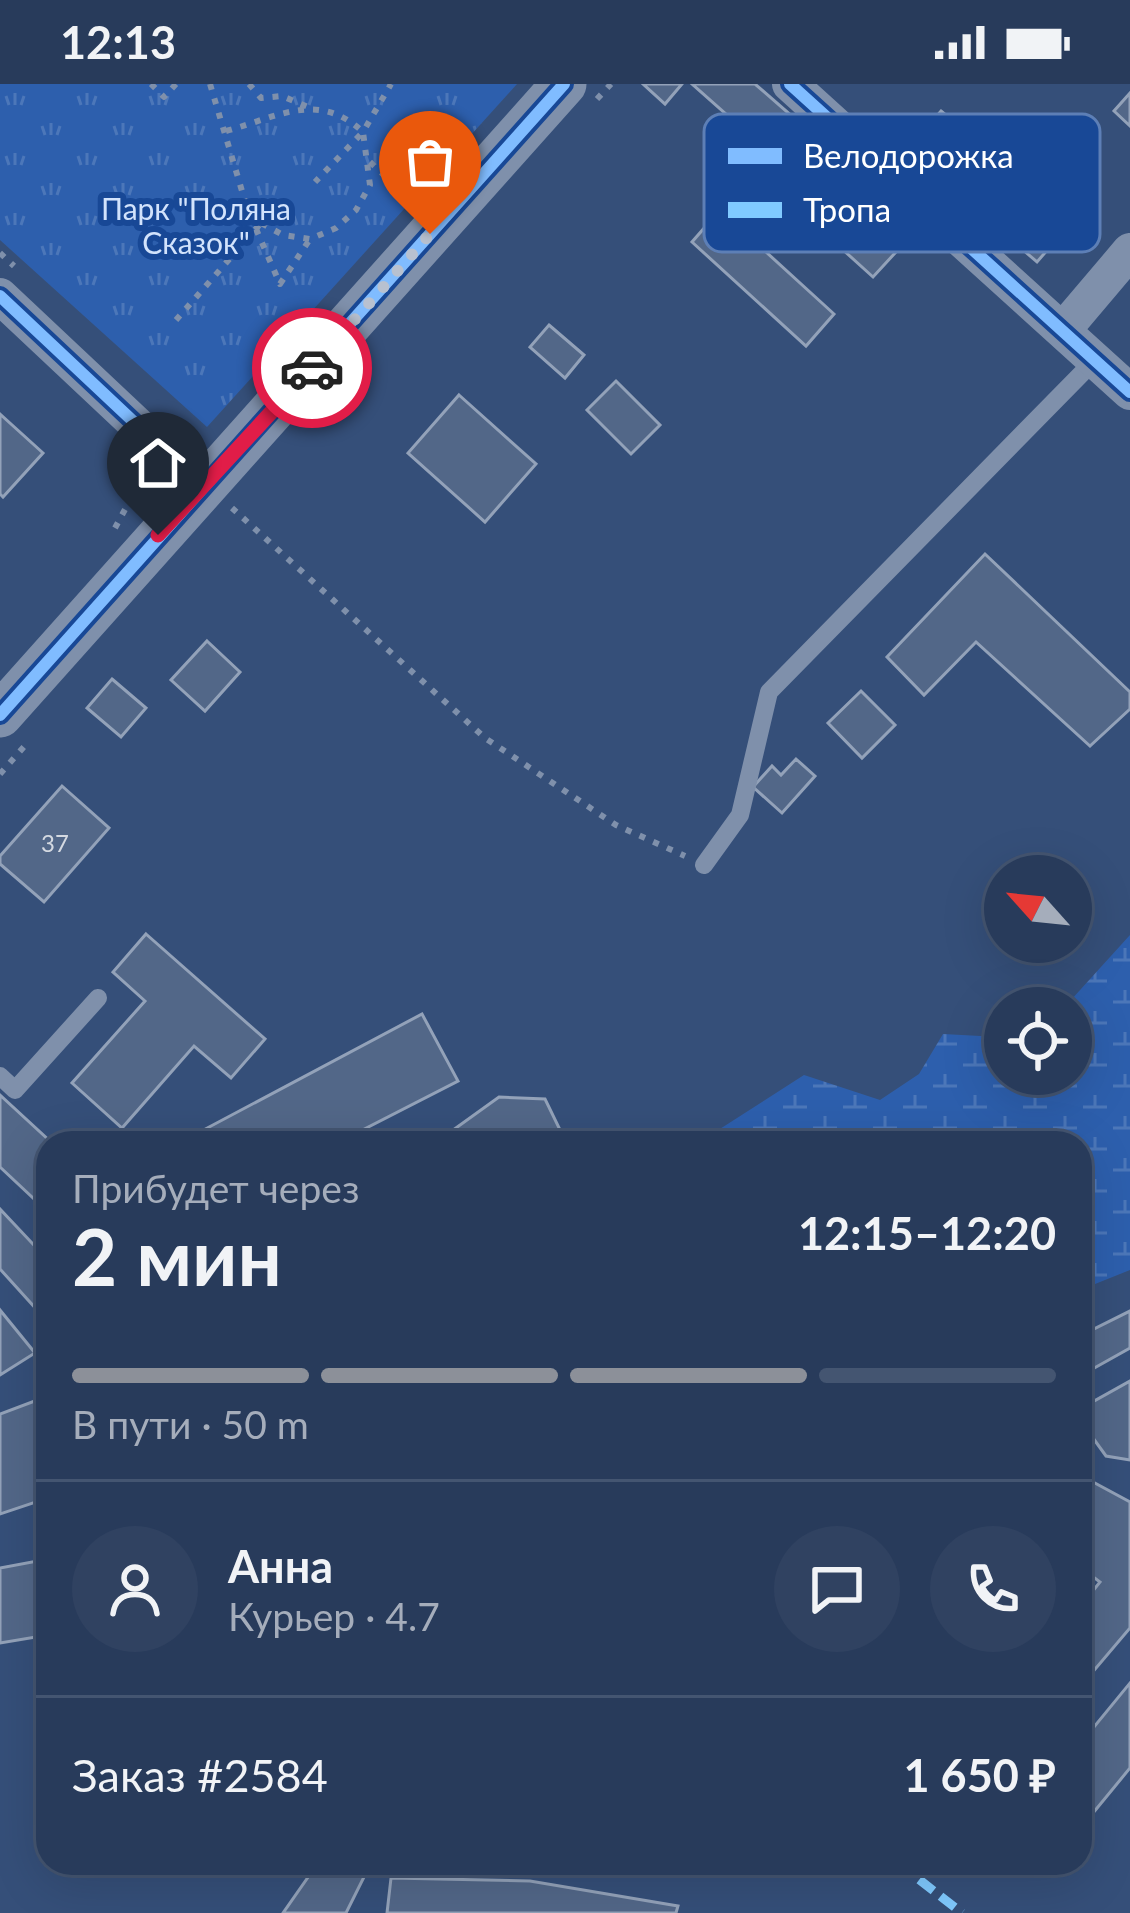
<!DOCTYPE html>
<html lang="ru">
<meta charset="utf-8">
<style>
:root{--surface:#283b5b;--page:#304261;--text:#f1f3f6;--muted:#a5adbb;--line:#445571;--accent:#8c9099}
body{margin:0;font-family:Lato,sans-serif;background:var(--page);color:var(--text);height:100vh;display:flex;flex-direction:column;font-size:45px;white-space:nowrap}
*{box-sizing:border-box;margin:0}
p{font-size:39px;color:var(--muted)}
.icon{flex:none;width:66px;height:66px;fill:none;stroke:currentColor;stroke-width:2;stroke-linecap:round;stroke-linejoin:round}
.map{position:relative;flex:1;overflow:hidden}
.side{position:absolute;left:36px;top:1047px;width:1056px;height:744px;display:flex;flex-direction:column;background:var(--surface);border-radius:36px;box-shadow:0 12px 48px #0002,0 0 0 3px var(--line)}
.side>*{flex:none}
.needle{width:78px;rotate:297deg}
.tools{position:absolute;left:984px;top:771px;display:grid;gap:24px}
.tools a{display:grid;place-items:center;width:108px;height:108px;border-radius:50%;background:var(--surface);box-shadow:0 12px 48px #0002,0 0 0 3px var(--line);font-size:60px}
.pin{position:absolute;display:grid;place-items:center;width:102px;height:102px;color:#fff;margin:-123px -51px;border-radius:50% 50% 50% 0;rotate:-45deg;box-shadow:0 0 12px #0007}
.pin .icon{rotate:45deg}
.courier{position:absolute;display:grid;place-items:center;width:120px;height:120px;margin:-60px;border:9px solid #e11d48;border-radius:50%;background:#fff;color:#222;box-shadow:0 3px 15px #0007}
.summary em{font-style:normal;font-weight:700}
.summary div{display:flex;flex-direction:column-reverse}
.summary{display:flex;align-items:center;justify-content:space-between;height:204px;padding:0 36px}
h1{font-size:78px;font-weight:700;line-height:90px}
.bar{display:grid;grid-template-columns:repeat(4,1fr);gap:18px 12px;align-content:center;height:144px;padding:0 36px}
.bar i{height:15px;border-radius:9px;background:var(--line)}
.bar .active{background:var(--accent)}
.bar p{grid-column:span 4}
.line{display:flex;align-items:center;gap:30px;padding:0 36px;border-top:3px solid var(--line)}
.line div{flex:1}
.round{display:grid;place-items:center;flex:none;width:126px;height:126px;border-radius:63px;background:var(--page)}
.status{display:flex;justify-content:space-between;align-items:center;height:84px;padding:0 60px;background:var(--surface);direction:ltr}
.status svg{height:33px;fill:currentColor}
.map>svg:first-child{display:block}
</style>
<div class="status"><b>12:13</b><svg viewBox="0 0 49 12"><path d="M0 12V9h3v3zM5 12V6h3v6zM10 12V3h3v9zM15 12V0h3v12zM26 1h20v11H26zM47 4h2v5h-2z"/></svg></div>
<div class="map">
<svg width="1130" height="1829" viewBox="0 0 1130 1829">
<defs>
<pattern id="grass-tufts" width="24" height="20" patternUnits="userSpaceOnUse" patternTransform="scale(3)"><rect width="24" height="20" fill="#2d5fad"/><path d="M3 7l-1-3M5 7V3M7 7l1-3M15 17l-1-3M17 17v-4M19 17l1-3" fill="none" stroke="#4c77b9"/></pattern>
<pattern id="wetland-marsh" width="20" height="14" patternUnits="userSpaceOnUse" patternTransform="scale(3)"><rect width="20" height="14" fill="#2d5fad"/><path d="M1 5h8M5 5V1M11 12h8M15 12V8" fill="none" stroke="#4c77b9"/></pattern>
</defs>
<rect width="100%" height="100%" fill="#354f79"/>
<polygon fill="url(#grass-tufts)" points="0,0 517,0 207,343 0,156"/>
<polygon fill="url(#wetland-marsh)" points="1130,851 1130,1186 1095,1200 1080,1196 1080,1059 698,1059 804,991 880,1016 919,990 943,950 999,953 1005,950 1005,990 1071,990 1071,924 1055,924 1071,916"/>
<g fill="#526788" stroke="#93a2b9" stroke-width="3">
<polygon points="643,0 682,0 665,20"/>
<polygon points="692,0 755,0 817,54 789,86"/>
<polygon points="1130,9 1130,42 1114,27"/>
<polygon points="941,27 972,53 937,95 905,68"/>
<polygon points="856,87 918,144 873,193 788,116 809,93 832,114"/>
<polygon points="1044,109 1074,135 1037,178 1007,152"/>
<polygon points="720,126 834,230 806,262 692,158"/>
<polygon points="549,241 584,271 565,294 530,263"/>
<polygon points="616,297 660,341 631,370 587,326"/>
<polygon points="459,311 536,380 485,438 408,369"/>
<polygon points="0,330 43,369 3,413 0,410"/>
<polygon points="985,470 1130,608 1130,625 1090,662 976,558 924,611 887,573"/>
<polygon points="207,557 240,588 205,627 171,596"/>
<polygon points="112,595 146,624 121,653 87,624"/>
<polygon points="861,607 895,641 862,674 828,639"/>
<polygon points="796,675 815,692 782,729 753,703 772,682 781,691"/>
<polygon points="62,702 109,744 44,818 0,780 0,772"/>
<polygon points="146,850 265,955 231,994 194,962 122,1044 72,999 145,917 113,888"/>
<polygon points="422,930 458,997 337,1059 179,1059"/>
<polygon points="0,1011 52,1059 48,1059 48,1128 0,1083"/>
<polygon points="499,1013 545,1015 564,1054 560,1059 435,1059"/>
<polygon points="0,1125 48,1176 48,1238 0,1185"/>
<polygon points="0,1226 35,1269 0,1291"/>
<polygon points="1130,1227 1130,1264 1080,1292 1080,1252"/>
<polygon points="1130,1297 1130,1376 1106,1372 1080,1336 1080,1325"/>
<polygon points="48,1312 48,1414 0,1430 0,1330"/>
<polygon points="1080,1391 1130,1418 1130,1544 1080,1603 1080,1523 1100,1498 1080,1483"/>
<polygon points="48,1475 48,1551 0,1559 0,1484"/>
<polygon points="48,1593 48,1616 35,1616 39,1595"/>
<polygon points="1130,1599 1130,1684 1084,1740 1080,1736 1080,1660"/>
<polygon points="318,1779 371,1779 346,1829 283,1829"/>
<polygon points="391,1794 530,1797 678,1822 676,1829 387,1829"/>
</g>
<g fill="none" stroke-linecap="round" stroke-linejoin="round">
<g stroke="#7f90ab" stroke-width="6" stroke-dasharray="6 9" stroke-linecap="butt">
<polyline points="151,0 164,13 176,0"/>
<polyline points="210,0 245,117 261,139 283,151 310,155 336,144 356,126 370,101 363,48 391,0"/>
<polyline points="249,0 261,14 282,12 308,23"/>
<polyline points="597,15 611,0"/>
<path d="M226,47C278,33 318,6 363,48L315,98"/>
<polyline points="370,78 411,116"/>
<polyline points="256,145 280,200 310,155"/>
<polyline points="0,169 14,182"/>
<polyline points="176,236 261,139"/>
<polyline points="232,424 485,654 616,741 685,772"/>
<polyline points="115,444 143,392 139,388"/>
<polyline points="0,690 28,658"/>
</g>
<g stroke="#7f90ab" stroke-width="18">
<polyline points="704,781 740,731 769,608 1095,276"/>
<polyline points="0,992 15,1006 98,914"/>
</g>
<g stroke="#7f90ab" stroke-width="36">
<polyline points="790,0 1130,308"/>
<polyline points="0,212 202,402"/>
<polyline points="1063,246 1130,167"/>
</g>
<polyline stroke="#7f90ab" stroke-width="45" points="0,631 564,0"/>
<polyline stroke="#80caff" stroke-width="9" stroke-dasharray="18 9" stroke-linecap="butt" points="898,1779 962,1829"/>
<defs>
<g id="cycleway">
<polyline points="790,0 1130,308"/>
<polyline points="0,212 202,402"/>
<polyline points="0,631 564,0"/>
</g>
</defs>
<use href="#cycleway" stroke="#184896" stroke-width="20"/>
<use href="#cycleway" stroke="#80bcff" stroke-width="12"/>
</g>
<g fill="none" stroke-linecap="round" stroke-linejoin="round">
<polyline stroke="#b8c1d0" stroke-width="12" stroke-dasharray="0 21.6" points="312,284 430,150"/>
<polyline stroke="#e11d48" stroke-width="15" points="158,451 312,284"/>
</g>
<g text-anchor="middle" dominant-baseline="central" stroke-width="12" stroke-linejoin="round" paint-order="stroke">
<g font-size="24" fill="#d4d9e1">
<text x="55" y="758">37</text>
</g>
<g font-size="30" fill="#d2e3fc" stroke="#184896">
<text x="196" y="124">Парк "Поляна<tspan x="196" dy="34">Сказок"</tspan></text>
</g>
</g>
<rect x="704" y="30" width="396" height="138" rx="18" fill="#184896" stroke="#5d7fb6" stroke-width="3"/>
<rect x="728" y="64" width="54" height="16" fill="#80bcff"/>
<rect x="728" y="118" width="54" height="16" fill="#80caff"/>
<g font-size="33" fill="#fff">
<text x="803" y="84">Велодорожка</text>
<text x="803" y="138">Тропа</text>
</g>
</svg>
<div class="tools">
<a><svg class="needle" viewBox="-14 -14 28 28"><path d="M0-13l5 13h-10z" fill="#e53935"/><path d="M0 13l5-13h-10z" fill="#a5adbb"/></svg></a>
<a><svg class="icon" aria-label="locate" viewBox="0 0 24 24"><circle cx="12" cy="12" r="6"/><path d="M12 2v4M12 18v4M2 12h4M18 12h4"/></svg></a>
</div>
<div class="pin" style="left:430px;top:150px;background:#ea580c"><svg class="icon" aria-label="bag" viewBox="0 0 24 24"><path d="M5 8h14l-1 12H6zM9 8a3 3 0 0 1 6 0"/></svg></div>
<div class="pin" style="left:158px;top:451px;background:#1f2937"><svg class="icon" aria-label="home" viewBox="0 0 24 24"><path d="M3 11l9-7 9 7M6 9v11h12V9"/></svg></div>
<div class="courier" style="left:312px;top:284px"><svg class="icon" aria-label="car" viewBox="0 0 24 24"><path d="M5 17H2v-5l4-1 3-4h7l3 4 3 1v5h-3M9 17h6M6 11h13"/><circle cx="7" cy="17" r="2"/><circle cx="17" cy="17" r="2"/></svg></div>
<section class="side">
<div class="summary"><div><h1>2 мин</h1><p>Прибудет через</p></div><em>12:15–12:20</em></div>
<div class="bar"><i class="active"></i><i class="active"></i><i class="active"></i><i></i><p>В пути · 50 m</p></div>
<div class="line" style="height:216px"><a class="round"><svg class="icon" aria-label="person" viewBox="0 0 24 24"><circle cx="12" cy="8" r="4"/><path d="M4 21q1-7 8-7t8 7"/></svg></a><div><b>Анна</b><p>Курьер · 4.7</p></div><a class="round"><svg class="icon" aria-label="chat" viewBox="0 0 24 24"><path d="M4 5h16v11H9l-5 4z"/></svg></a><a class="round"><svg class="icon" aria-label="phone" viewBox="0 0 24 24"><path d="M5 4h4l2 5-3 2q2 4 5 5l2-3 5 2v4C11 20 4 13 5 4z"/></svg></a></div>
<div class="line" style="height:156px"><div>Заказ #2584</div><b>1 650 ₽</b></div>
</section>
</div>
